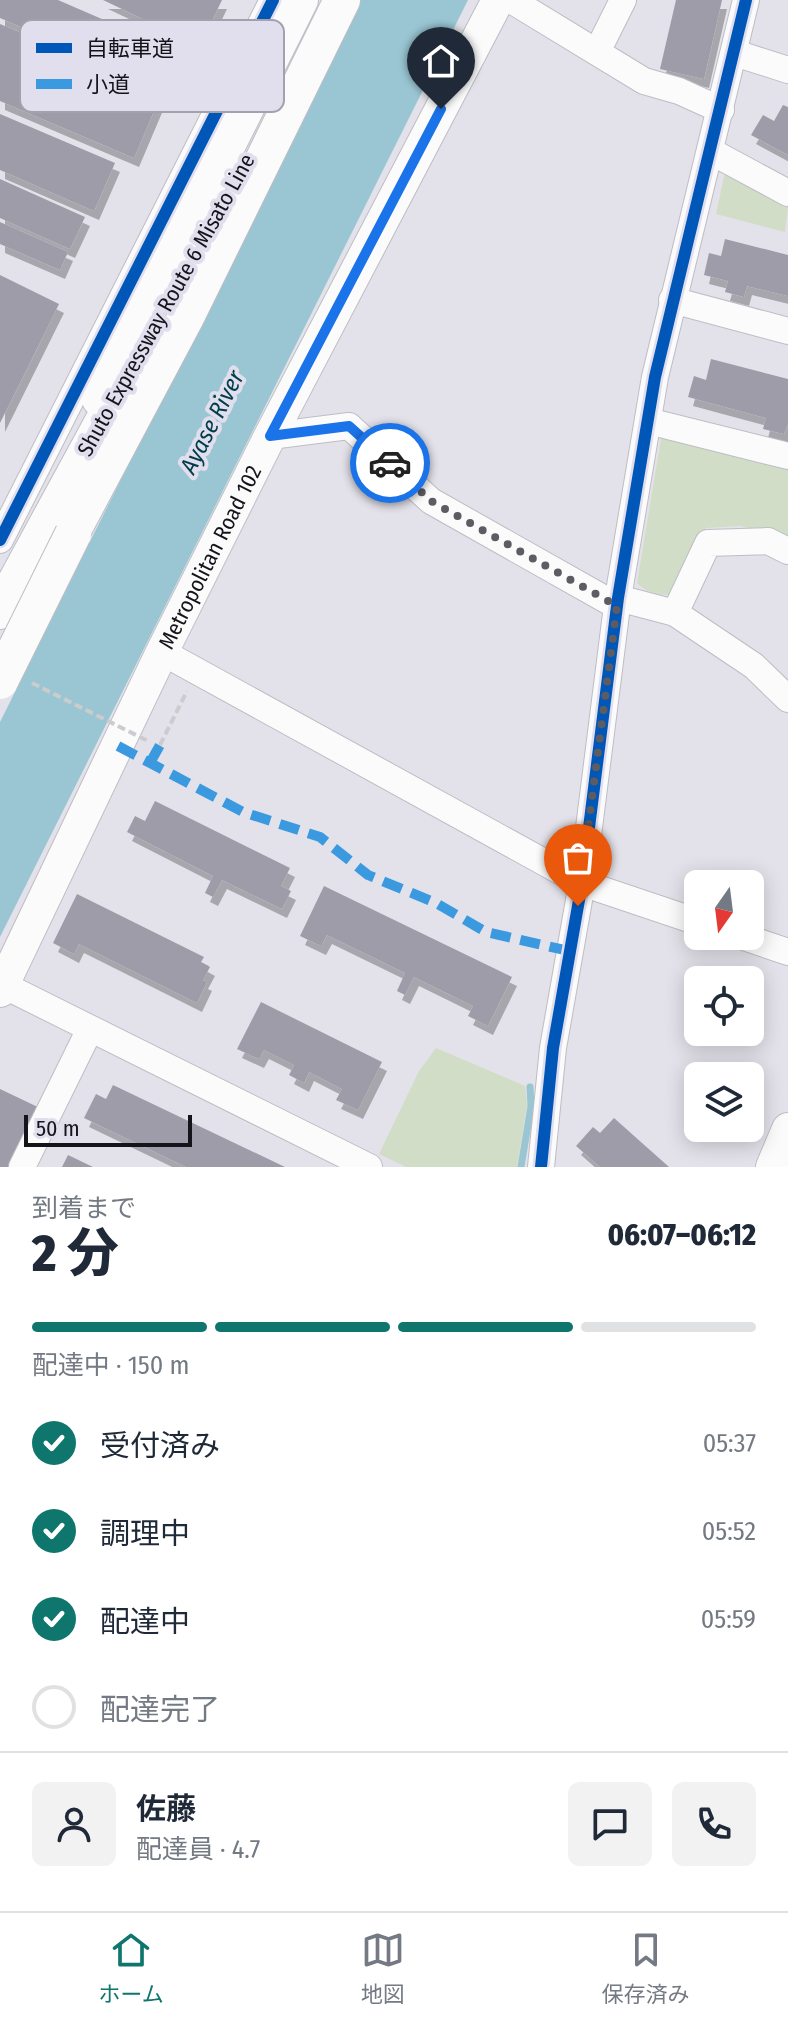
<!DOCTYPE html>
<html lang="ja">
<meta charset="utf-8">
<style>
:root{--surface:#fff;--page:#f2f2f3;--text:#1f2937;--muted:#747a83;--line:#e0e1e3;--accent:#0f766e}
body{margin:0;font-family:"Fira Sans Condensed","Noto Sans JP",sans-serif;background:var(--page);color:var(--text);height:100vh;display:flex;flex-direction:column;font-size:30px;white-space:nowrap}
*{box-sizing:border-box;margin:0}
p{font-size:26px;color:var(--muted)}
.icon{flex:none;width:44px;height:44px;fill:none;stroke:currentColor;stroke-width:2;stroke-linecap:round;stroke-linejoin:round}
.map{position:relative;height:1167px;overflow:hidden}
.side{display:flex;flex-direction:column;background:var(--surface);flex:1}
.side>*{flex:none}
.needle{width:52px;rotate:194deg}
.buttons{position:absolute;left:684px;top:870px;display:grid;gap:16px}
.buttons a{display:grid;place-items:center;width:80px;height:80px;border-radius:12px;background:var(--surface);box-shadow:0 4px 20px #0003;font-size:40px}
.scale{position:absolute;left:24px;bottom:20px;width:168px;box-sizing:border-box;padding-left:8px;border:4px solid #15141a;border-top:0;font-size:22px;line-height:28px;white-space:nowrap;color:#15141a;-webkit-text-stroke:6px #e1deee;paint-order:stroke}
.pin{position:absolute;display:grid;place-items:center;width:68px;height:68px;color:#fff;margin:-82px -34px;border-radius:50% 50% 50% 0;rotate:-45deg;box-shadow:0 0 8px #0007}
.pin .icon{rotate:45deg}
.courier{position:absolute;display:grid;place-items:center;width:80px;height:80px;margin:-40px;border:6px solid #1a73e8;border-radius:50%;background:#fff;color:#222;box-shadow:0 2px 10px #0007}
.head em{font-style:normal;font-weight:800}
.head div{display:flex;flex-direction:column-reverse}
.head{display:flex;align-items:center;justify-content:space-between;height:136px;padding:0 32px}
h1{font-size:52px;font-weight:800;line-height:60px}
.bar{display:grid;grid-template-columns:repeat(4,1fr);gap:12px 8px;align-content:center;height:96px;padding:0 32px}
.bar i{height:10px;border-radius:6px;background:var(--line)}
.bar .current{background:var(--accent)}
.bar p{grid-column:span 4}
.line{display:flex;align-items:center;gap:20px;padding:0 32px;border-top:2px solid var(--line)}
.line div{flex:1}
.round{display:grid;place-items:center;flex:none;width:84px;height:84px;border-radius:12px;background:var(--page)}
ol{padding:0 32px;list-style:none}
li{display:flex;align-items:center;gap:24px;height:88px}
li p{margin-inline-start:auto}
li .icon{padding:8px;border-radius:50%;background:var(--accent);color:#fff;stroke-width:4}
li:last-child{color:var(--muted)}
li i{width:44px;height:44px;border:4px solid var(--line);border-radius:50%}
.menu{display:flex;justify-content:space-around;align-items:center;height:112px;border-top:2px solid var(--line);background:var(--surface);font-size:22px;color:var(--muted)}
.menu a{display:grid;justify-items:center;gap:4px}
.menu .current{color:var(--accent)}
.map>svg:first-child{display:block}
</style>
<div class="map">
<svg width="788" height="1167" viewBox="0 0 788 1167">
<defs>
<filter id="shadow"><feDropShadow dx="5" dy="9" stdDeviation="0" flood-color="#0004"/></filter>
</defs>
<rect width="100%" height="100%" fill="#e3e2ea"/>
<g fill="#d2ddc7">
<polygon points="725,172 788,207 785,232 716,214"/>
<path d="M662,433L788,467V538L740,526L706,528L674,594C661,597 645,592 637,583Z"/>
<polygon points="436,1048 525,1086 527,1105 517,1167 406,1167 379,1154 419,1071"/>
</g>
<polygon fill="#9ac6d3" points="360,0 468,0 0,937 0,722"/>
<g fill="none" stroke-linecap="round" stroke-linejoin="round">
<polyline stroke="#9ac6d3" stroke-width="7" points="521,1167 531,1106 530,1087"/>
</g>
<g fill="#9e9ca8" filter="url(#shadow)">
<polygon points="0,0 58,0 148,39 133,75 0,18"/>
<polygon points="103,0 222,0 200,46"/>
<polygon points="676,0 722,0 704,79 660,69"/>
<polygon points="0,24 162,92 134,158 0,101"/>
<polygon points="783,105 788,107 788,155 751,135 763,115 774,121"/>
<polygon points="0,114 115,163 94,211 0,170"/>
<polygon points="0,179 85,217 70,249 0,218"/>
<polygon points="0,222 68,252 60,270 0,244"/>
<polygon points="725,239 788,255 788,296 747,286 744,297 725,292 728,281 704,275 709,253 721,256"/>
<polygon points="0,275 59,304 0,423"/>
<polygon points="711,359 788,379 788,424 784,434 763,429 766,418 688,397 694,376 706,380"/>
<polygon points="155,801 290,868 281,886 291,891 282,909 222,880 213,897 205,893 213,876 127,832 135,816 145,821"/>
<polygon points="324,886 512,977 488,1026 468,1016 473,1006 414,977 405,995 397,991 405,973 327,935 321,946 300,936"/>
<polygon points="77,894 204,957 201,962 210,967 203,980 207,982 197,1003 79,944 74,954 53,943"/>
<polygon points="261,1002 382,1062 358,1110 336,1100 342,1089 309,1072 304,1083 289,1075 294,1065 264,1050 259,1059 237,1049"/>
<polygon points="113,1085 285,1167 186,1167 84,1118 96,1094 106,1099"/>
<polygon points="0,1089 42,1109 14,1167 0,1167"/>
<polygon points="614,1118 669,1167 600,1167 576,1146 593,1127 600,1133"/>
<polygon points="68,1155 93,1167 62,1167"/>
</g>
<g fill="none" stroke-linecap="round" stroke-linejoin="round">
<defs>
<g id="minor">
<polyline points="511,0 644,81 679,91 721,110"/>
<polyline points="597,52 623,0"/>
<polyline points="735,53 788,70"/>
<polyline points="710,151 788,193"/>
<polyline points="672,300 788,331"/>
<polyline points="648,421 788,456"/>
<polyline points="270,436 349,426 431,501 617,606"/>
<polyline points="0,540 273,0"/>
<polyline points="618,598 675,613 754,666 788,699"/>
<polyline points="675,613 708,543 768,541 788,551"/>
<polyline points="162,652 582,883 698,922"/>
<polyline points="741,936 788,952"/>
<polyline points="3,985 369,1167"/>
<polyline points="22,1167 90,1029"/>
<polyline points="541,1167 553,1048 582,883 618,598 655,377 746,0"/>
</g>
<g id="major">
<path id="s1" d="M0,991L162,652L270,436L498,0"/>
<polyline points="772,1167 788,1129"/>
</g>
<g id="highway">
<polyline points="100,399 300,0"/>
<polyline points="57,560 186,317 342,0"/>
<polyline points="0,611 125,381"/>
</g>
</defs>
<use href="#minor" stroke="#bebdc4" stroke-width="28"/>
<use href="#major" stroke="#bebdc4" stroke-width="34"/>
<use href="#highway" stroke="#bebdc4" stroke-width="38"/>
<polyline stroke="#cccbce" stroke-width="4" stroke-dasharray="8 4" stroke-linecap="butt" points="160,745 187,691"/>
<use href="#minor" stroke="#fbfbfc" stroke-width="26"/>
<use href="#major" stroke="#fbfbfc" stroke-width="32"/>
<use href="#highway" stroke="#fbfbfc" stroke-width="36"/>
<defs>
<polyline id="highway-bridge" points="0,681 73,534"/>
</defs>
<use href="#highway-bridge" stroke="#bebdc4" stroke-width="38" stroke-linecap="butt"/>
<polyline stroke="#cccbce" stroke-width="4" stroke-dasharray="8 4" stroke-linecap="butt" points="32,683 148,741"/>
<use href="#highway-bridge" stroke="#fbfbfc" stroke-width="36"/>
<g stroke="#3b9adf" stroke-width="10" stroke-dasharray="20 10" stroke-linecap="butt">
<polyline points="118,746 243,812 320,837 368,875 436,903 486,932 569,951"/>
<polyline points="150,763 160,745"/>
</g>
<defs>
<g id="cycleway">
<polyline points="0,540 273,0"/>
<polyline points="541,1167 553,1048 582,883 618,598 655,377 746,0"/>
</g>
</defs>
<use href="#cycleway" stroke="#e1deee" stroke-width="17"/>
<use href="#cycleway" stroke="#0057b8" stroke-width="12"/>
</g>
<g fill="none" stroke-linecap="round" stroke-linejoin="round">
<polyline stroke="#5d5c63" stroke-width="8" stroke-dasharray="0 14.4" points="390,463 431,501 617,606 578,906"/>
<polyline stroke="#1a73e8" stroke-width="10" points="390,463 349,426 270,436 441,109"/>
</g>
<g text-anchor="middle" dominant-baseline="central" stroke-width="8" stroke-linejoin="round" paint-order="stroke">
<g font-size="22" fill="#15141a" stroke="#e1deee">
<text transform="translate(166 305) rotate(-61)">Shuto Expressway Route 6 Misato Line</text>
<text stroke="none"><textPath href="#s1" startOffset="482">Metropolitan Road 102</textPath></text>
</g>
<g font-size="24" font-style="italic" fill="#003e4a" stroke="#e1deee">
<text transform="translate(212 422) rotate(-63)">Ayase River</text>
</g>
</g>
<rect x="20" y="20" width="264" height="92" rx="12" fill="#e1deee" stroke="#a4a1ae" stroke-width="2"/>
<rect x="36" y="43" width="36" height="10" fill="#0057b8"/>
<rect x="36" y="79" width="36" height="10" fill="#3b9adf"/>
<g font-size="22" fill="#15141a">
<text x="86" y="56">自転車道</text>
<text x="86" y="92">小道</text>
</g>
</svg>
<div class="buttons">
<a><svg class="needle" viewBox="-14 -14 28 28"><path d="M0-13l5 13h-10z" fill="#e53935"/><path d="M0 13l5-13h-10z" fill="#747a83"/></svg></a>
<a><svg class="icon" aria-label="locate" viewBox="0 0 24 24"><circle cx="12" cy="12" r="6"/><path d="M12 2v4M12 18v4M2 12h4M18 12h4"/></svg></a>
<a><svg class="icon" aria-label="layers" viewBox="0 0 24 24"><path d="M12 4l9 5-9 5-9-5zM3 14l9 5 9-5"/></svg></a>
</div>
<div class="scale">50 m</div>
<div class="pin" style="left:578px;top:906px;background:#ea580c"><svg class="icon" aria-label="bag" viewBox="0 0 24 24"><path d="M5 8h14l-1 12H6zM9 8a3 3 0 0 1 6 0"/></svg></div>
<div class="pin" style="left:441px;top:109px;background:#1f2937"><svg class="icon" aria-label="home" viewBox="0 0 24 24"><path d="M3 11l9-7 9 7M6 9v11h12V9"/></svg></div>
<div class="courier" style="left:390px;top:463px"><svg class="icon" aria-label="car" viewBox="0 0 24 24"><path d="M5 17H2v-5l4-1 3-4h7l3 4 3 1v5h-3M9 17h6M6 11h13"/><circle cx="7" cy="17" r="2"/><circle cx="17" cy="17" r="2"/></svg></div>
</div>
<section class="side">
<div class="head"><div><h1>2 分</h1><p>到着まで</p></div><em>06:07–06:12</em></div>
<div class="bar"><i class="current"></i><i class="current"></i><i class="current"></i><i></i><p>配達中 · 150 m</p></div>
<ol>
<li><svg class="icon" aria-label="check" viewBox="0 0 24 24"><path d="M5 12l5 5 9-10"/></svg>受付済み<p>05:37</p></li>
<li><svg class="icon" aria-label="check" viewBox="0 0 24 24"><path d="M5 12l5 5 9-10"/></svg>調理中<p>05:52</p></li>
<li><svg class="icon" aria-label="check" viewBox="0 0 24 24"><path d="M5 12l5 5 9-10"/></svg>配達中<p>05:59</p></li>
<li><i></i>配達完了</li>
</ol>
<div class="line" style="height:144px"><a class="round"><svg class="icon" aria-label="person" viewBox="0 0 24 24"><circle cx="12" cy="8" r="4"/><path d="M4 21q1-7 8-7t8 7"/></svg></a><div><b>佐藤</b><p>配達員 · 4.7</p></div><a class="round"><svg class="icon" aria-label="chat" viewBox="0 0 24 24"><path d="M4 5h16v11H9l-5 4z"/></svg></a><a class="round"><svg class="icon" aria-label="phone" viewBox="0 0 24 24"><path d="M5 4h4l2 5-3 2q2 4 5 5l2-3 5 2v4C11 20 4 13 5 4z"/></svg></a></div>
</section>
<nav class="menu">
<a class="current"><svg class="icon" aria-label="home" viewBox="0 0 24 24"><path d="M3 11l9-7 9 7M6 9v11h12V9"/></svg>ホーム</a>
<a><svg class="icon" aria-label="map" viewBox="0 0 24 24"><path d="M3 6l6-2 6 2 6-2v14l-6 2-6-2-6 2zM9 4v14M15 6v14"/></svg>地図</a>
<a><svg class="icon" aria-label="saved" viewBox="0 0 24 24"><path d="M7 4h10v16l-5-4-5 4z"/></svg>保存済み</a>
</nav>
